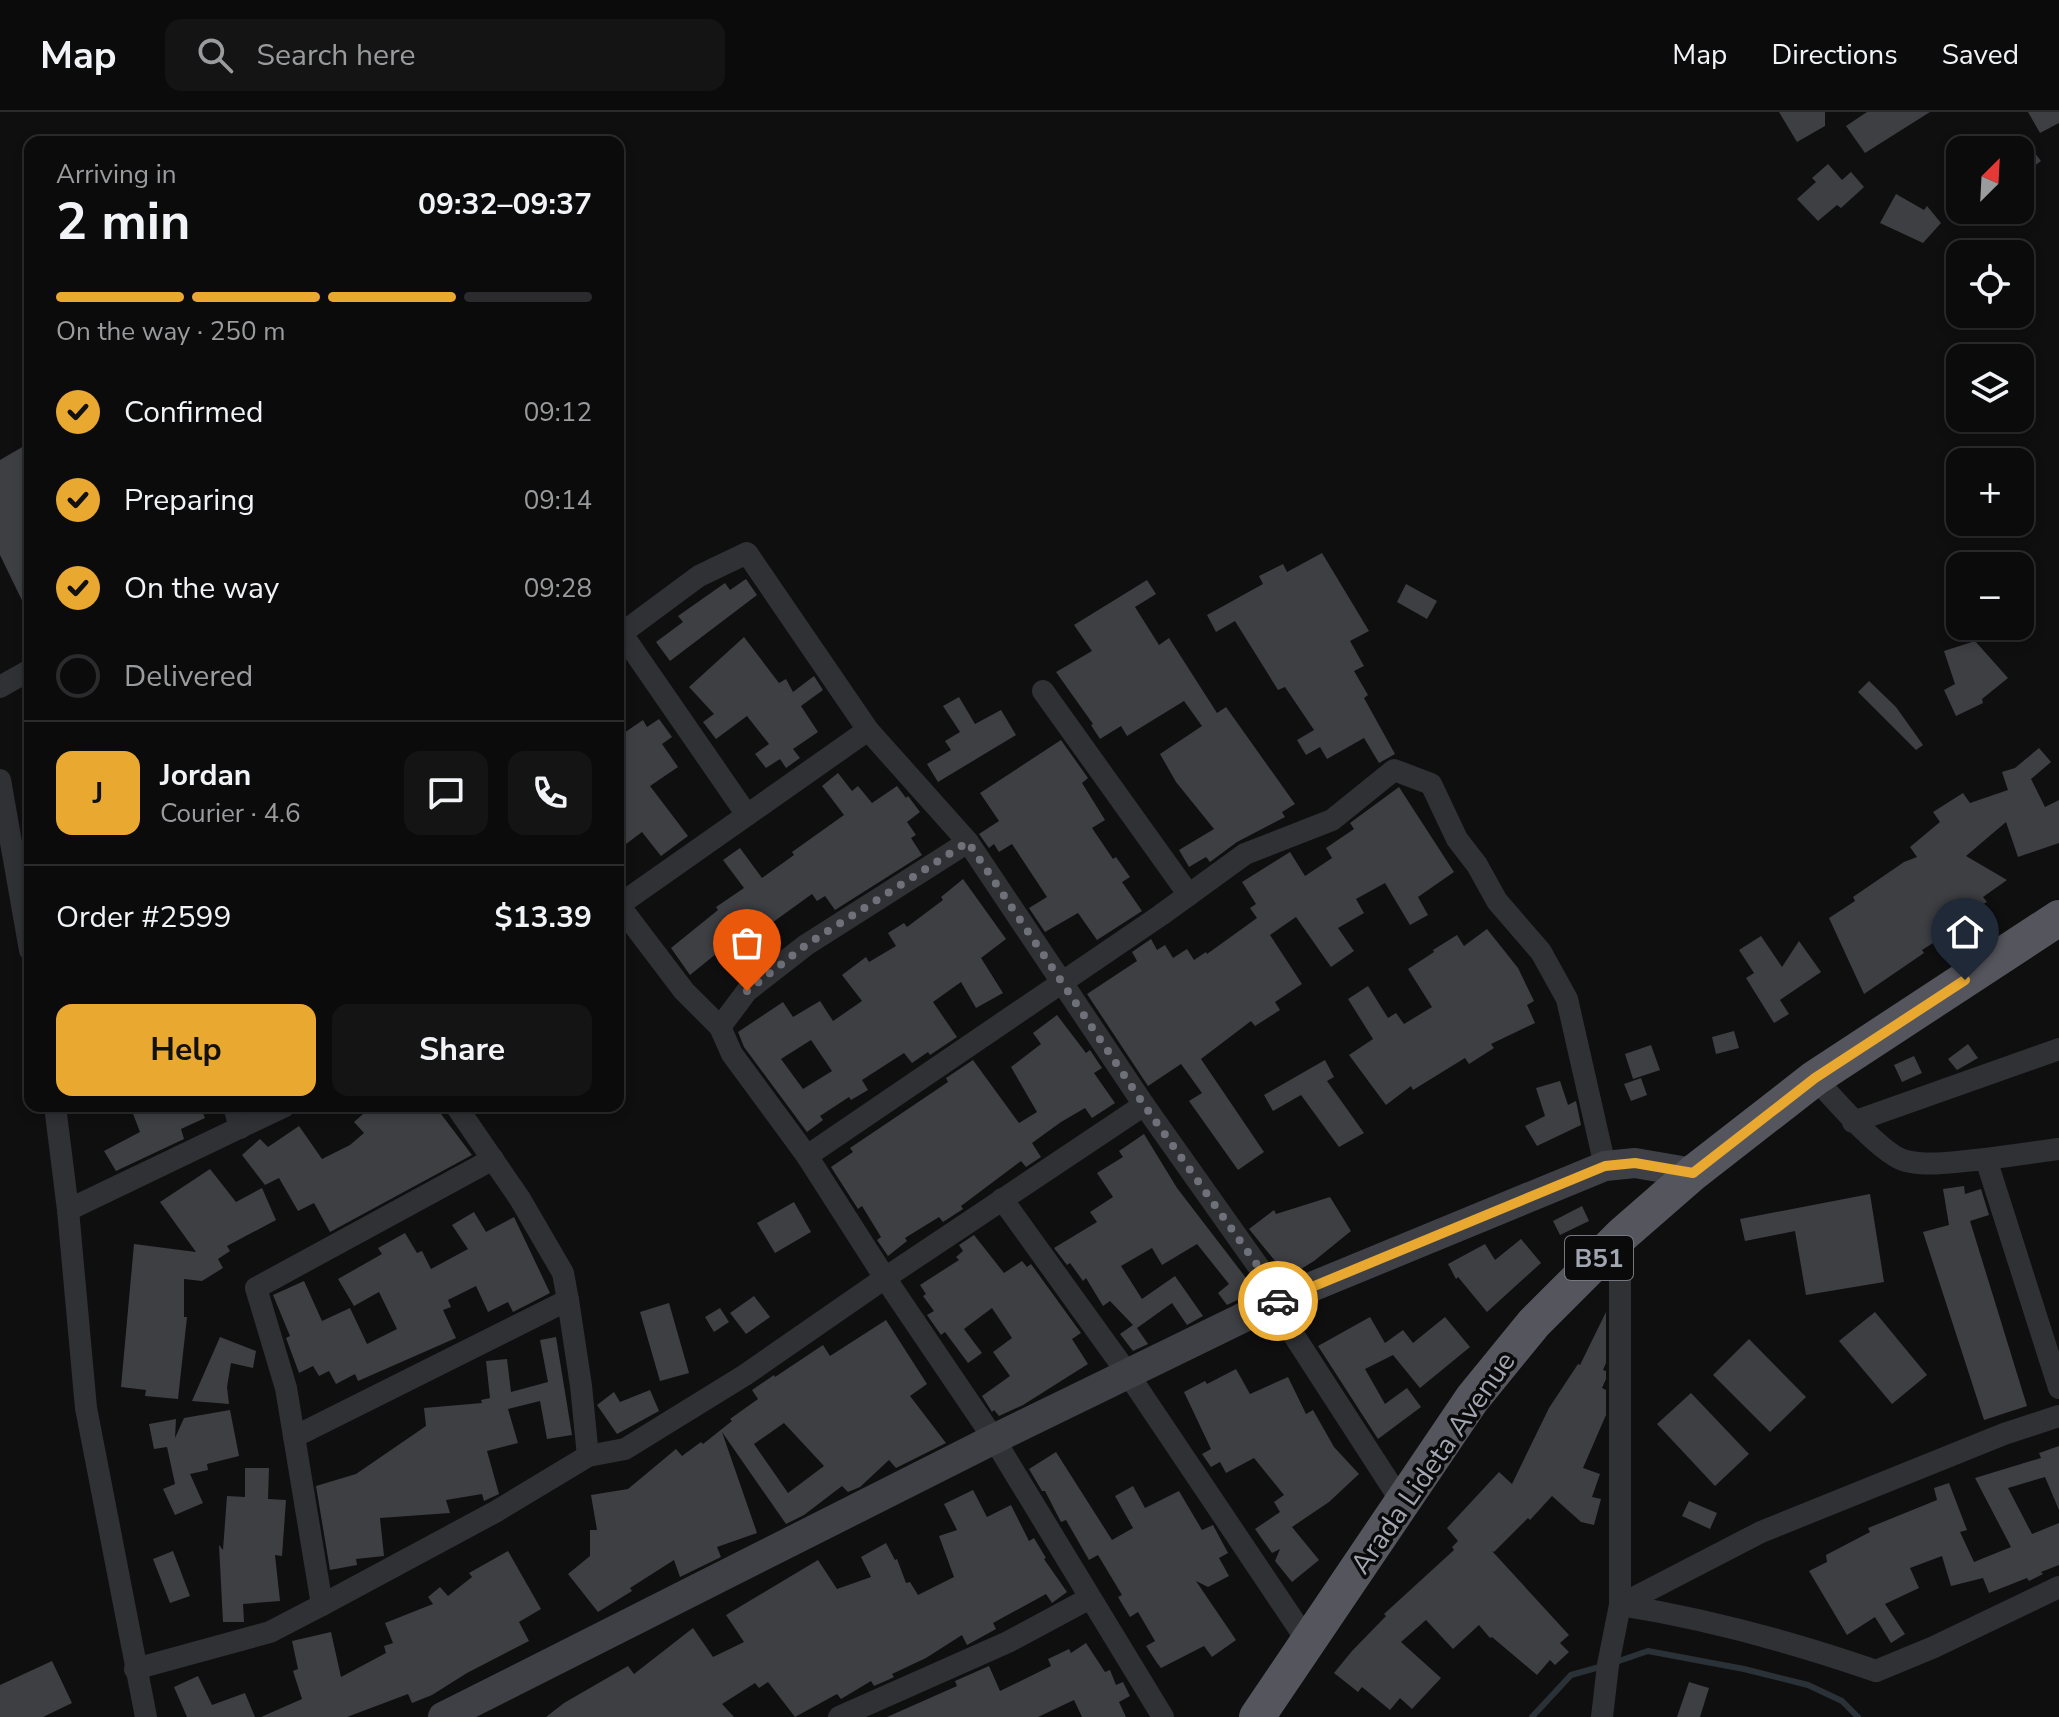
<!DOCTYPE html>
<meta charset="utf-8">
<style>
:root{--surface:#0b0b0c;--page:#141415;--text:#f1f3f6;--muted:#9a9b9d;--line:#2b2b2d;--accent:#e9a82f}
body{margin:0;font-family:"Nunito Sans",sans-serif;background:var(--page);color:var(--text);height:100vh;display:flex;flex-direction:column;font-size:30px;white-space:nowrap}
*{box-sizing:border-box;margin:0}
p{font-size:26px;color:var(--muted)}
.icon{flex:none;width:44px;height:44px;fill:none;stroke:currentColor;stroke-width:2;stroke-linecap:round;stroke-linejoin:round}
.map{position:relative;flex:1;overflow:hidden}
.drawer{position:absolute;left:24px;top:24px;width:600px;height:976px;display:flex;flex-direction:column;background:var(--surface);border-radius:16px;box-shadow:0 4px 12px #0003,0 0 0 2px var(--line)}
.drawer>*{flex:none}
.needle{width:52px;rotate:24deg}
.controls{position:absolute;left:1946px;top:24px;display:grid;gap:16px}
.controls a{display:grid;place-items:center;width:88px;height:88px;border-radius:16px;background:var(--surface);box-shadow:0 4px 12px #0003,0 0 0 2px var(--line);font-size:40px}
.pin{position:absolute;display:grid;place-items:center;width:68px;height:68px;color:#fff;margin:-82px -34px;border-radius:50% 50% 50% 0;rotate:-45deg;box-shadow:0 0 8px #0007}
.pin .icon{rotate:45deg}
.courier{position:absolute;display:grid;place-items:center;width:80px;height:80px;margin:-40px;border:6px solid #e9a82f;border-radius:50%;background:#fff;color:#222;box-shadow:0 2px 10px #0007}
.summary em{font-style:normal;font-weight:700}
.summary div{display:flex;flex-direction:column-reverse}
.summary{display:flex;align-items:center;justify-content:space-between;height:136px;padding:0 32px}
h1{font-size:52px;font-weight:700;line-height:60px}
.bar{display:grid;grid-template-columns:repeat(4,1fr);gap:12px 8px;align-content:center;height:96px;padding:0 32px}
.bar i{height:10px;border-radius:6px;background:var(--line)}
.bar .selected{background:var(--accent)}
.bar p{grid-column:span 4}
.line{display:flex;align-items:center;gap:20px;padding:0 32px;border-top:2px solid var(--line)}
.line div{flex:1}
.round{display:grid;place-items:center;flex:none;width:84px;height:84px;border-radius:16px;background:var(--page)}
ol{padding:0 32px;list-style:none}
li{display:flex;align-items:center;gap:24px;height:88px}
li p{margin-inline-start:auto}
li .icon{padding:8px;border-radius:50%;background:var(--accent);color:#111;stroke-width:4}
li:last-child{color:var(--muted)}
li i{width:44px;height:44px;border:4px solid var(--line);border-radius:50%}
.primary-button{display:flex;gap:16px;margin-top:auto;padding:16px 32px}
.primary-button a{flex:1;height:92px;border-radius:16px;background:var(--accent);color:#111;font-size:32px;font-weight:700;line-height:92px;text-align:center}
.primary-button a+a{background:var(--page);color:var(--text)}
header{display:flex;align-items:center;gap:48px;box-sizing:border-box;height:112px;padding:0 40px;background:var(--surface);border-bottom:2px solid var(--line)}
header strong{font-size:38px}
nav{display:flex;gap:44px;margin-inline-start:auto;font-size:28px}
.search{width:560px;height:72px;background:var(--page);display:flex;align-items:center;gap:20px;box-sizing:border-box;padding:0 28px;border-radius:16px;color:var(--muted);font-size:30px}
.map>svg:first-child{display:block}
</style>
<header>
<strong>Map</strong>
<div class="search"><svg class="icon" aria-label="search" viewBox="0 0 24 24"><circle cx="10" cy="10" r="6"/><path d="M15 15l6 6"/></svg>Search here</div>
<nav><a>Map</a><a>Directions</a><a>Saved</a></nav>
</header>
<div class="map">
<svg width="2059" height="1605" viewBox="0 0 2059 1605">
<rect width="100%" height="100%" fill="#0f0f10"/>
<g fill="none" stroke-linecap="round" stroke-linejoin="round">
<g stroke="#2a3238" stroke-width="6">
<polyline points="1613,1551 1648,1539 1744,1557 1808,1573 1842,1589 1858,1605"/>
<polyline points="1532,1605 1571,1563 1603,1554"/>
</g>
</g>
<g fill="#3e3f43" fill-rule="evenodd">
<polygon points="1779,0 1825,0 1825,14 1797,30"/>
<polygon points="1867,0 1930,0 1865,41 1846,14"/>
<polygon points="2028,0 2059,0 2059,11 2040,21"/>
<polygon points="2020,22 2041,49 2020,65"/>
<polygon points="1828,52 1842,68 1851,60 1864,75 1841,96 1837,93 1818,109 1797,87 1816,70 1812,66"/>
<polygon points="1896,82 1924,98 1927,94 1941,111 1923,131 1880,111"/>
<polygon points="24,334 30,343 30,505 0,443 0,348"/>
<polygon points="1322,441 1369,519 1350,529 1364,554 1354,559 1368,583 1364,586 1395,642 1379,651 1364,626 1327,647 1320,635 1306,643 1297,628 1314,618 1285,575 1278,578 1235,509 1216,520 1207,503 1263,472 1259,464 1283,452 1287,460"/>
<polygon points="746,467 757,483 670,549 656,530 683,510 678,504 725,471 730,478"/>
<polygon points="1147,468 1156,482 1135,495 1159,533 1169,526 1217,601 1226,595 1295,692 1282,700 1285,705 1237,730 1210,750 1206,745 1189,755 1179,738 1214,717 1176,670 1160,642 1202,614 1184,589 1127,624 1121,614 1100,627 1091,613 1093,612 1056,560 1092,539 1074,513"/>
<polygon points="1406,472 1437,489 1427,507 1397,490"/>
<polygon points="744,525 779,571 786,567 793,580 814,564 823,578 801,594 818,620 793,637 800,646 786,656 780,647 766,656 755,642 769,632 747,604 716,627 703,610 714,602 689,575"/>
<polygon points="1975,529 2008,566 1982,587 1983,591 1956,604 1944,578 1955,572 1944,539"/>
<polygon points="1869,569 1896,595 1923,633 1916,638 1858,580"/>
<polygon points="959,585 975,612 1001,598 1016,623 938,670 927,652 951,638 945,629 960,620 943,594"/>
<polygon points="659,607 672,625 662,632 678,655 650,674 688,724 661,744 642,720 618,738 618,700 626,695 618,684 618,625 643,608 647,615"/>
<polygon points="1061,628 1088,666 1082,671 1105,708 1092,716 1113,747 1116,745 1130,765 1122,770 1142,799 1097,828 1078,801 1045,820 1029,796 1047,785 1012,732 999,740 994,732 989,736 979,722 999,709 980,681"/>
<polygon points="2039,636 2051,650 2031,667 2045,695 2059,688 2059,731 2018,745 2006,710 1966,744 2007,768 1983,785 1987,790 1940,816 1944,824 1922,838 1924,841 1864,882 1829,806 1855,789 1853,785 1904,750 1917,745 1910,735 1940,710 1933,700 1963,681 1970,691 2008,678 2002,660 2015,656"/>
<polygon points="838,661 852,679 858,674 872,691 897,674 906,686 908,684 920,700 907,710 916,723 911,726 922,743 835,798 825,784 817,789 812,782 769,813 767,810 741,828 738,824 690,863 671,836 718,798 716,795 744,776 723,748 740,736 762,766 794,743 792,740 844,703 822,674"/>
<polygon points="1399,675 1454,760 1418,785 1428,803 1410,813 1385,771 1356,787 1364,801 1338,816 1354,839 1331,855 1296,805 1270,823 1302,872 1275,890 1280,898 1255,914 1251,909 1201,947 1264,1040 1238,1058 1189,989 1202,981 1181,952 1148,974 1087,882 1137,849 1132,840 1151,827 1157,838 1165,833 1173,846 1187,837 1194,848 1206,840 1207,842 1257,806 1250,796 1256,792 1242,770 1290,740 1305,764 1332,746 1326,736 1354,717 1350,711"/>
<path d="M963,767L1006,827L981,846L1003,881L976,896L961,870L933,890L957,925L930,943L928,940L912,951L904,941L862,968L868,978L851,988L849,985L820,1004L823,1008L807,1020L744,935L738,920L783,890L793,905L820,889L833,909L862,889L842,863L866,845L869,850L896,834L888,821L904,811L907,815L943,788L941,785ZM811,928L832,959L803,977L781,947Z"/>
<polygon points="1487,817 1518,856 1534,889 1527,893 1535,911 1491,932 1494,936 1469,952 1465,946 1413,978 1411,974 1386,993 1349,943 1373,927 1348,887 1368,874 1388,906 1396,901 1404,912 1432,895 1408,857 1434,840 1433,838 1457,823 1464,834"/>
<polygon points="1761,824 1782,855 1799,829 1821,860 1780,888 1789,902 1774,911 1746,866 1754,861 1739,838"/>
<polygon points="1057,903 1086,941 1090,938 1102,956 1094,961 1115,991 1092,1006 1085,996 1061,1010 1032,1031 1041,1045 1026,1055 1021,1049 961,1094 963,1097 943,1110 939,1105 905,1126 907,1129 888,1144 877,1128 881,1125 862,1094 858,1097 831,1055 853,1040 850,1036 948,970 946,966 973,948 1019,1011 1037,1000 1011,955 1041,932 1033,921"/>
<polygon points="1734,919 1739,936 1716,942 1712,925"/>
<polygon points="1968,932 1978,946 1957,958 1948,947"/>
<polygon points="1651,933 1660,958 1633,967 1625,942"/>
<polygon points="1914,944 1922,961 1902,970 1894,953"/>
<polygon points="1325,948 1334,965 1327,969 1364,1021 1339,1035 1301,983 1273,999 1264,983"/>
<polygon points="1641,966 1647,983 1631,989 1624,972"/>
<polygon points="1560,969 1568,993 1576,989 1581,1013 1537,1034 1525,1014 1545,1004 1536,976"/>
<polygon points="130,994 200,994 205,1006 181,1017 184,1027 116,1059 104,1039 140,1020"/>
<polygon points="372,994 435,994 472,1043 330,1120 314,1091 298,1099 279,1066 265,1073 242,1043 260,1027 268,1035 299,1014 322,1047 350,1033 364,1021 354,1010"/>
<polygon points="1144,1022 1177,1076 1256,1179 1227,1193 1218,1181 1229,1172 1197,1132 1162,1153 1152,1136 1121,1154 1142,1187 1175,1164 1203,1204 1187,1213 1172,1191 1137,1216 1148,1232 1133,1239 1120,1222 1133,1213 1110,1189 1103,1194 1086,1166 1083,1169 1070,1151 1067,1153 1054,1136 1097,1110 1090,1100 1113,1085 1097,1061 1123,1045 1119,1039"/>
<polygon points="210,1057 236,1090 262,1076 276,1108 227,1134 230,1139 218,1147 223,1156 202,1169 184,1167 184,1205 187,1205 178,1287 145,1284 146,1278 121,1275 134,1132 196,1140 160,1090"/>
<polygon points="1964,1074 1965,1082 1981,1077 1989,1103 1970,1109 2027,1294 1984,1308 1923,1120 1949,1113 1943,1077"/>
<polygon points="1870,1082 1884,1170 1806,1183 1795,1119 1745,1129 1740,1107"/>
<polygon points="1330,1085 1351,1119 1314,1149 1288,1165 1249,1117 1274,1098 1276,1102"/>
<polygon points="794,1090 811,1120 775,1141 757,1111"/>
<polygon points="1582,1094 1589,1109 1560,1123 1553,1109"/>
<polygon points="474,1100 486,1120 514,1105 550,1181 513,1200 508,1190 488,1200 476,1174 448,1188 451,1195 443,1198 456,1226 358,1269 355,1262 336,1272 329,1259 319,1264 313,1254 299,1261 286,1226 290,1224 273,1183 304,1169 322,1209 350,1196 367,1232 397,1217 379,1180 354,1194 338,1167 382,1142 378,1136 405,1121 417,1141 422,1139 431,1157 468,1137 452,1113"/>
<polygon points="974,1123 1004,1161 1022,1149 1027,1155 1031,1152 1081,1221 1072,1227 1088,1252 1023,1293 999,1304 994,1298 992,1300 982,1284 1010,1264 993,1240 1012,1226 992,1196 964,1217 982,1241 968,1251 945,1220 941,1223 927,1203 934,1199 923,1184 926,1182 920,1173 959,1148 956,1145 963,1139 959,1133"/>
<polygon points="1521,1127 1541,1151 1487,1200 1458,1165 1456,1167 1448,1152 1485,1132 1495,1148"/>
<polygon points="754,1184 770,1205 746,1222 730,1201"/>
<polygon points="669,1191 689,1261 660,1269 640,1200"/>
<polygon points="720,1196 729,1210 714,1220 705,1205"/>
<polygon points="1606,1200 1606,1251 1603,1258 1606,1259 1606,1267 1602,1276 1606,1278 1606,1303 1583,1356 1600,1362 1592,1385 1601,1387 1594,1413 1581,1410 1552,1384 1530,1408 1528,1406 1494,1440 1492,1439 1569,1523 1560,1531 1569,1540 1555,1553 1550,1548 1537,1563 1492,1525 1490,1526 1479,1513 1453,1537 1426,1508 1401,1530 1441,1566 1412,1597 1400,1586 1390,1598 1362,1575 1358,1580 1334,1561 1352,1539 1386,1504 1384,1502 1454,1438 1452,1435 1458,1429 1447,1416 1499,1360 1512,1372 1549,1296 1578,1252 1580,1253"/>
<polygon points="1875,1200 1927,1263 1892,1292 1839,1229"/>
<polygon points="1370,1205 1385,1231 1403,1218 1413,1231 1445,1205 1470,1235 1420,1276 1393,1243 1365,1257 1385,1292 1407,1276 1421,1295 1378,1327 1318,1234"/>
<path d="M886,1208L927,1272L910,1284L946,1331L896,1356L889,1348L860,1375L848,1380L842,1374L804,1403L786,1412L722,1320L757,1421L717,1435L721,1445L680,1465L674,1448L630,1476L632,1479L598,1500L568,1462L590,1444V1418H597L591,1383L628,1377L676,1337L682,1344L701,1330L703,1332L732,1309L730,1307L758,1287L752,1278L774,1263L775,1265L823,1233L830,1244ZM784,1311L824,1354L788,1381L754,1332Z"/>
<polygon points="220,1225 256,1239 253,1256 231,1251 227,1275 229,1292 192,1289"/>
<polygon points="556,1225 572,1323 547,1327 540,1289 508,1297 518,1331 487,1339 499,1382 484,1389 482,1382 446,1388 450,1401 380,1406 384,1444 356,1447 357,1453 330,1458 316,1374 356,1362 426,1314 424,1296 482,1291 481,1288 490,1286 486,1249 507,1247 511,1280 548,1270 540,1228"/>
<polygon points="1749,1227 1806,1285 1770,1320 1713,1263"/>
<polygon points="1236,1257 1250,1282 1288,1265 1306,1302 1313,1298 1334,1335 1359,1362 1329,1390 1292,1415 1319,1448 1292,1470 1275,1449 1280,1437 1272,1441 1255,1417 1280,1400 1274,1390 1284,1383 1254,1346 1226,1361 1220,1350 1211,1355 1202,1342 1211,1337 1184,1280 1205,1269 1207,1272"/>
<polygon points="650,1278 659,1299 617,1322 597,1293 614,1280 620,1290"/>
<polygon points="1691,1281 1749,1342 1715,1374 1657,1312"/>
<polygon points="230,1298 239,1344 207,1352 208,1358 190,1362 203,1391 175,1403 163,1377 175,1372 167,1335 154,1337 149,1312 176,1307 175,1326 184,1306"/>
<polygon points="2059,1334 2059,1398 2045,1365 2008,1376 2032,1422 2059,1411 2059,1453 2041,1460 2043,1462 2029,1469 2027,1466 1989,1481 1983,1466 1951,1474 1942,1444 1910,1456 1919,1476 1885,1492 1905,1522 1891,1531 1875,1505 1847,1523 1809,1459 1827,1450 1826,1443 1870,1420 1868,1416 1937,1388 1934,1376 1949,1371 1967,1418 1960,1420 1974,1450 2011,1435 1975,1366 2041,1346 2039,1341"/>
<polygon points="1056,1340 1112,1428 1133,1416 1115,1384 1133,1374 1145,1396 1179,1379 1202,1418 1213,1413 1228,1441 1219,1446 1229,1464 1208,1475 1196,1469 1236,1528 1212,1545 1204,1534 1161,1556 1157,1551 1146,1534 1155,1529 1138,1500 1130,1505 1118,1485 1122,1483 1098,1443 1089,1448 1066,1408 1061,1410 1045,1379 1042,1379 1029,1357"/>
<polygon points="245,1356 269,1356 268,1387 286,1388 282,1444 275,1443 280,1489 243,1492 244,1510 223,1510 219,1433 223,1438 227,1384 245,1385"/>
<polygon points="973,1378 987,1405 1011,1393 1029,1429 1034,1426 1046,1446 1044,1447 1067,1480 1052,1491 1046,1482 993,1511 996,1517 967,1533 962,1523 926,1546 892,1562 894,1565 890,1567 874,1574 871,1569 841,1587 837,1582 795,1605 768,1570 759,1576 755,1571 722,1592 734,1605 546,1605 564,1591 628,1554 634,1562 693,1516 713,1545 744,1530 726,1503 818,1448 837,1477 871,1465 861,1445 886,1431 895,1448 897,1447 906,1471 910,1470 918,1483 954,1465 939,1424 957,1418 944,1392"/>
<polygon points="1689,1389 1717,1401 1710,1417 1682,1404"/>
<polygon points="173,1439 190,1484 170,1491 153,1447"/>
<polygon points="508,1439 541,1497 519,1510 529,1529 467,1561 432,1583 412,1591 408,1582 347,1605 261,1605 302,1587 293,1559 298,1557 292,1529 331,1520 341,1565 386,1541 384,1534 393,1531 385,1511 433,1492 428,1485 440,1475 448,1484 472,1465 469,1461"/>
<polygon points="1086,1531 1105,1560 1110,1558 1116,1573 1123,1570 1130,1584 1119,1590 1126,1605 1082,1605 1074,1588 1038,1605 887,1605 957,1574 955,1569 989,1554 1000,1579 1051,1554 1048,1547 1069,1537 1071,1541"/>
<polygon points="52,1549 72,1591 43,1605 0,1605 0,1573"/>
<polygon points="198,1564 212,1593 245,1581 255,1605 187,1605 174,1575"/>
<polygon points="1689,1570 1709,1576 1700,1605 1677,1605"/>
</g>
<g fill="none" stroke-linecap="round" stroke-linejoin="round">
<g stroke="#303135" stroke-width="22">
<polyline points="622,522 747,703"/>
<polyline points="618,524 699,464 747,441 868,618 968,730"/>
<polyline points="0,575 30,558"/>
<polyline points="1043,579 1189,783"/>
<polyline points="0,668 30,838"/>
<polyline points="618,792 684,879 720,915 732,942 807,1044 885,1166 994,1327 1163,1605"/>
<polyline points="619,793 868,618"/>
<polyline points="720,915 747,879 806,833 968,730 1144,993 1265,1164 1275,1190 1295,1225 1403,1392"/>
<path d="M1815,966C1832,985 1883,1044 1906,1049C1932,1055 1960,1049 1986,1047L2059,1276"/>
<polyline points="55,994 68,1098 86,1296 146,1605"/>
<polyline points="234,994 240,1016"/>
<polyline points="456,994 520,1087 563,1161 568,1188"/>
<polyline points="1853,1010 2059,937"/>
<polyline points="807,1044 1161,803 1245,742 1332,708 1394,658 1431,672 1457,727 1477,753 1497,789 1541,840 1567,887 1605,1054"/>
<polyline points="1986,1047 2059,1037"/>
<polyline points="1002,1087 1128,1262 1308,1530"/>
<polyline points="68,1098 285,994"/>
<path d="M2059,1304L2004,1322L1761,1420L1620,1493C1708,1507 1792,1530 1876,1559L1934,1535L2059,1475"/>
<polyline points="294,1325 568,1188 581,1274 588,1344"/>
<polyline points="322,1493 495,1400 588,1344 625,1337 745,1263 885,1166 1144,993"/>
<polyline points="135,1557 270,1520 322,1493 286,1276 256,1176 493,1047"/>
<polyline points="839,1605 1008,1530 1090,1486"/>
<polyline points="1602,1605 1608,1553 1620,1493 1620,1168 1623,1122"/>
</g>
<polyline stroke="#3f4045" stroke-width="30" points="443,1605 994,1327 1275,1190 1605,1054 1635,1051 1693,1061"/>
<polyline stroke="#55565d" stroke-width="36" points="1257,1605 1472,1287 1534,1211 1623,1122 1693,1061 1815,966 2059,806"/>
</g>
<g fill="none" stroke-linecap="round" stroke-linejoin="round">
<polyline stroke="#6e7179" stroke-width="8" stroke-dasharray="0 14.4" points="747,879 806,833 968,730 1144,993 1265,1164 1275,1190 1278,1189"/>
<polyline stroke="#e9a82f" stroke-width="10" points="1278,1189 1605,1054 1635,1051 1693,1061 1815,966 1965,868"/>
</g>
<g text-anchor="middle" dominant-baseline="central" stroke-width="7" stroke-linejoin="round" paint-order="stroke">
<rect fill="#0a0a0b" stroke="#74777f" stroke-width="2" x="1565" y="1124" width="68" height="44" rx="6"/>
<g font-size="26" font-weight="bold" fill="#a1a6b1">
<text x="1599" y="1146">B51</text>
</g>
<g font-size="28" fill="#a1a6b1" stroke="#0a0a0b">
<text transform="translate(1433 1351) rotate(-55)">Arada Lideta Avenue</text>
</g>
</g>
</svg>
<div class="controls">
<a><svg class="needle" viewBox="-14 -14 28 28"><path d="M0-13l5 13h-10z" fill="#e53935"/><path d="M0 13l5-13h-10z" fill="#9a9b9d"/></svg></a>
<a><svg class="icon" aria-label="locate" viewBox="0 0 24 24"><circle cx="12" cy="12" r="6"/><path d="M12 2v4M12 18v4M2 12h4M18 12h4"/></svg></a>
<a><svg class="icon" aria-label="layers" viewBox="0 0 24 24"><path d="M12 4l9 5-9 5-9-5zM3 14l9 5 9-5"/></svg></a>
<a>+</a>
<a>−</a>
</div>
<div class="pin" style="left:747px;top:879px;background:#ea580c"><svg class="icon" aria-label="bag" viewBox="0 0 24 24"><path d="M5 8h14l-1 12H6zM9 8a3 3 0 0 1 6 0"/></svg></div>
<div class="pin" style="left:1965px;top:868px;background:#1f2937"><svg class="icon" aria-label="home" viewBox="0 0 24 24"><path d="M3 11l9-7 9 7M6 9v11h12V9"/></svg></div>
<div class="courier" style="left:1278px;top:1189px"><svg class="icon" aria-label="car" viewBox="0 0 24 24"><path d="M5 17H2v-5l4-1 3-4h7l3 4 3 1v5h-3M9 17h6M6 11h13"/><circle cx="7" cy="17" r="2"/><circle cx="17" cy="17" r="2"/></svg></div>
<section class="drawer">
<div class="summary"><div><h1>2 min</h1><p>Arriving in</p></div><em>09:32–09:37</em></div>
<div class="bar"><i class="selected"></i><i class="selected"></i><i class="selected"></i><i></i><p>On the way · 250 m</p></div>
<ol>
<li><svg class="icon" aria-label="check" viewBox="0 0 24 24"><path d="M5 12l5 5 9-10"/></svg>Confirmed<p>09:12</p></li>
<li><svg class="icon" aria-label="check" viewBox="0 0 24 24"><path d="M5 12l5 5 9-10"/></svg>Preparing<p>09:14</p></li>
<li><svg class="icon" aria-label="check" viewBox="0 0 24 24"><path d="M5 12l5 5 9-10"/></svg>On the way<p>09:28</p></li>
<li><i></i>Delivered</li>
</ol>
<div class="line" style="height:144px"><b class="round" style="background:var(--accent);color:#111">J</b><div><b>Jordan</b><p>Courier · 4.6</p></div><a class="round"><svg class="icon" aria-label="chat" viewBox="0 0 24 24"><path d="M4 5h16v11H9l-5 4z"/></svg></a><a class="round"><svg class="icon" aria-label="phone" viewBox="0 0 24 24"><path d="M5 4h4l2 5-3 2q2 4 5 5l2-3 5 2v4C11 20 4 13 5 4z"/></svg></a></div>
<div class="line" style="height:104px"><div>Order #2599</div><b>$13.39</b></div>
<div class="primary-button"><a>Help</a><a>Share</a></div>
</section>
</div>
